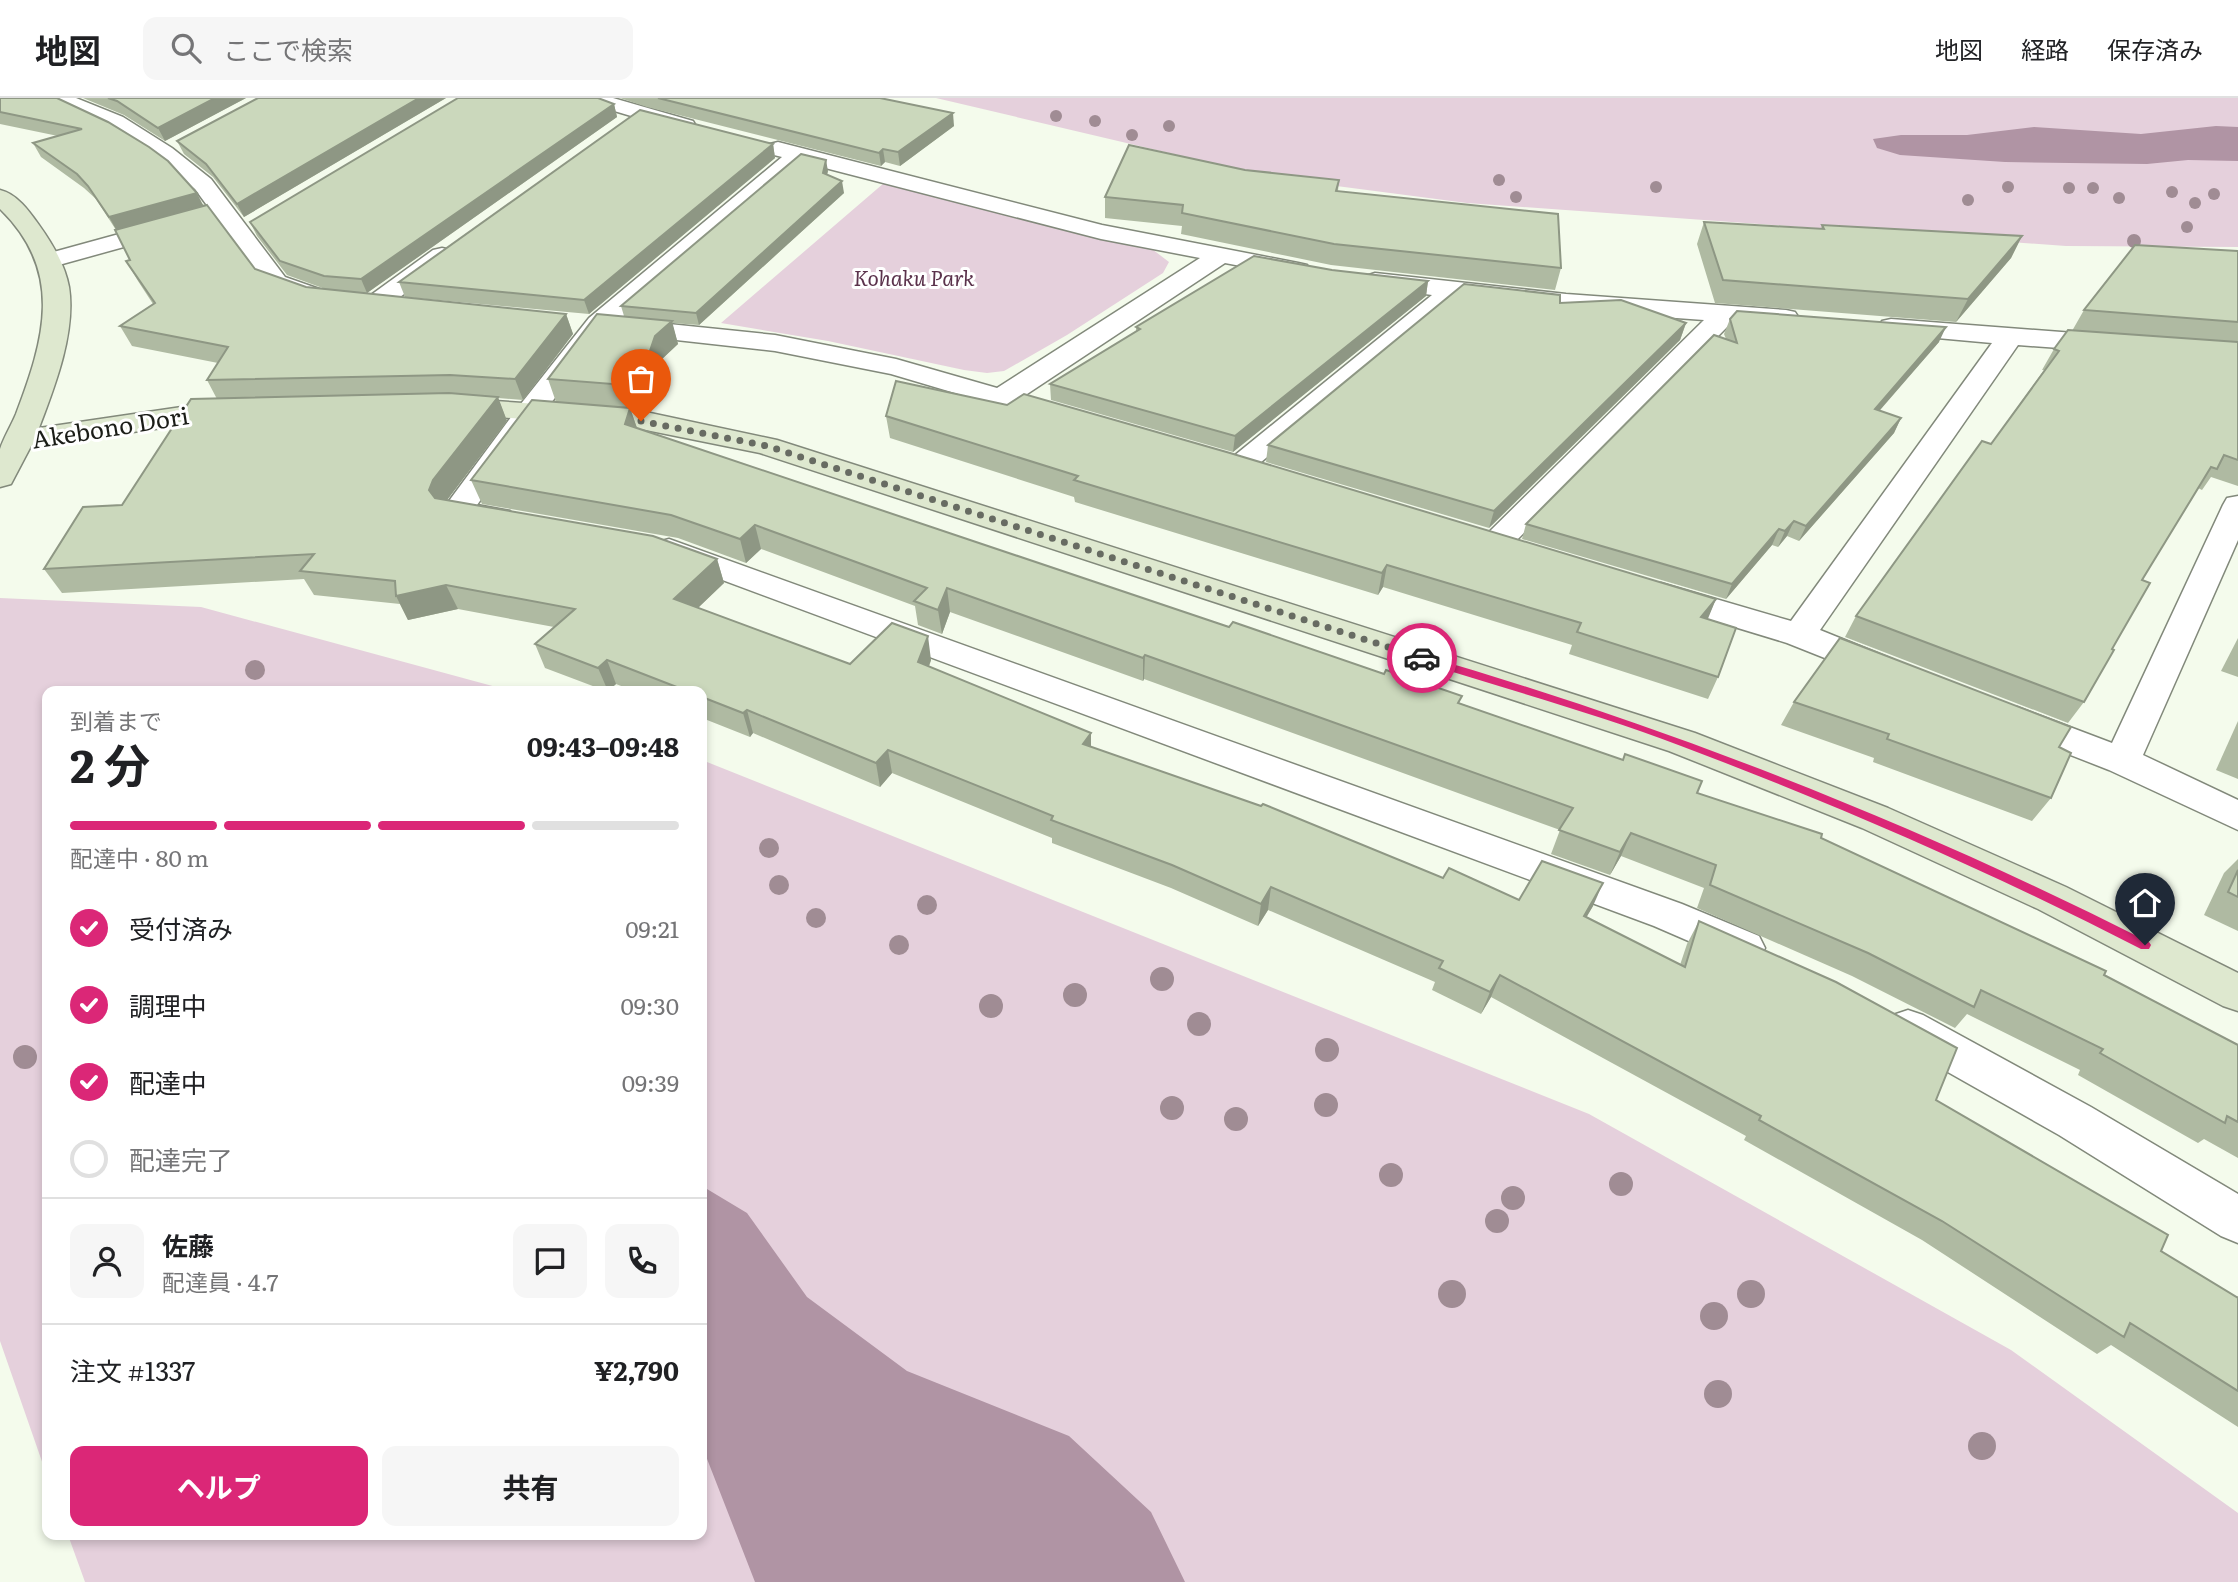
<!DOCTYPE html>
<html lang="ja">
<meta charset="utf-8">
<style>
:root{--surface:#fff;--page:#f6f6f6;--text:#202124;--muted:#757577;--line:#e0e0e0;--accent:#db2777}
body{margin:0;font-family:Literata,"Noto Sans JP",serif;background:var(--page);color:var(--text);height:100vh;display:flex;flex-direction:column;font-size:26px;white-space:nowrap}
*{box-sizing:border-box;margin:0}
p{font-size:23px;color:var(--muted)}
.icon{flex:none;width:38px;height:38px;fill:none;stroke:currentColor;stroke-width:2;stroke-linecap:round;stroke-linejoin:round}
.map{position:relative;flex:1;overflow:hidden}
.side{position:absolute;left:42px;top:588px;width:665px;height:854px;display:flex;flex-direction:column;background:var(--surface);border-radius:14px;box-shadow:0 4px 10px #0003}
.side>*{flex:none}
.pin{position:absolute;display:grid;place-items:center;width:60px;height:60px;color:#fff;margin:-72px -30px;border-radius:50% 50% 50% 0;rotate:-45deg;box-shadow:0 0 7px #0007}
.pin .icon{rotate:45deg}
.courier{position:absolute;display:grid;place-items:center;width:70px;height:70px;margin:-35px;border:5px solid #db2777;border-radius:50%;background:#fff;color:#222;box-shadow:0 2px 9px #0007}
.summary em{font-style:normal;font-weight:700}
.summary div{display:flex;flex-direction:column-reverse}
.summary{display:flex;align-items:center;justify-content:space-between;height:119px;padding:0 28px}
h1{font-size:46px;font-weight:700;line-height:52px}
.bar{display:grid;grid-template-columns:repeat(4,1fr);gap:10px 7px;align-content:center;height:84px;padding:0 28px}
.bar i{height:9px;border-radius:5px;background:var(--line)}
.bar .current{background:var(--accent)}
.bar p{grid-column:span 4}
.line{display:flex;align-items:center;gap:18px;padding:0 28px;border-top:2px solid var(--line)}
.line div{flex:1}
.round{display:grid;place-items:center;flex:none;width:74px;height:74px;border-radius:14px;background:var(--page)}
ol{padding:0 28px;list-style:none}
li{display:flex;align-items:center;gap:21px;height:77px}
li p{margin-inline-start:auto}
li .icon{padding:7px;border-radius:50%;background:var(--accent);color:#fff;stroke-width:4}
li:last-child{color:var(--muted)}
li i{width:38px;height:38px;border:4px solid var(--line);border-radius:50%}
.primary-button{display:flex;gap:14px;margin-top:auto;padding:14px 28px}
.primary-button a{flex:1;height:80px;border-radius:14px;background:var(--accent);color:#fff;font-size:28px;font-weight:700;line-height:80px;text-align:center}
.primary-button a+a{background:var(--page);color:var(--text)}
header{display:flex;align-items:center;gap:42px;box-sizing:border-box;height:98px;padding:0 35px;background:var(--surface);border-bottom:2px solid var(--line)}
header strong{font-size:33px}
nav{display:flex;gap:38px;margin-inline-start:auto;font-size:24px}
.search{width:490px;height:63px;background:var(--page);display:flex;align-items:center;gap:18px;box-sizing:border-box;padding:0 24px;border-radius:14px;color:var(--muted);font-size:26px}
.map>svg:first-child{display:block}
</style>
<header>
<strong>地図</strong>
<div class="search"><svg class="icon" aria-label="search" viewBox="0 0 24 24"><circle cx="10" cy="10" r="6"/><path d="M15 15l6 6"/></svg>ここで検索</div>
<nav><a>地図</a><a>経路</a><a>保存済み</a></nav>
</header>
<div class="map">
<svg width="2238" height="1484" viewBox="0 0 2238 1484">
<rect width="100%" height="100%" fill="#f4fbec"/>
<g fill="#e5d0dc">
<polygon points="936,0 2238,0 2238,149 2066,148 1467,105 1275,80"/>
<polygon points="884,85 1152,151 1169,164 1163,175 1067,237 1004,273 987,275 964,272 828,243 721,225"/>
<polygon points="0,500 201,509 511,593 47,593 47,1378 0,1243"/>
<polygon points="702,662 1589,1016 2011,1252 2238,1415 2238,1484 85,1484 68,1437 702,1437"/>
</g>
<g fill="#b094a4">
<polygon points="2216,28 2238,29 2238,63 2188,62 2147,66 2005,64 1900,57 1877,50 1873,41 1901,37 1967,37 2034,29 2141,36"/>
<polygon points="702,1088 747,1115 807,1199 907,1273 1069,1338 1151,1414 1185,1484 755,1484 702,1348"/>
</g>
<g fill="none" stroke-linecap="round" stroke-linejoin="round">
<defs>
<g id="street">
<polygon points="48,0 76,0 123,19 172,50 211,81 285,179 325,193 329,198 325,203 316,206 267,189 195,91 156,60 107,29 51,4"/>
<polygon points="581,0 613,0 693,23 696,28 693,33 685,34 584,4"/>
<path d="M778,44L1102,127L1298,165L1307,167L1310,172L1307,177L1298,179L1225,165L1024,298L1073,312L1077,318L1073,324L1063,327L891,276L775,253L622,236L613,234L610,229L540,319L477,407L510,413L514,420L510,427L499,429L446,421L442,414L446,407L520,307L589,220L782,59L770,56L767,51L770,46ZM802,64L1101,141L1200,160L997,290L896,261L775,237L620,221Z"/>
<polygon points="170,122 178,124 182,129 178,134 48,170 39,168 36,163 39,158"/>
<polygon points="442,150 451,152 454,157 451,162 382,212 373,215 364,212 360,207 364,202 433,152"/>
<polygon points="1375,175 1566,196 1786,212 1795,214 1799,220 1795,226 1786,228 1732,224 1506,453 1495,456 1484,453 1479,446 1484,439 1704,222 1566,212 1459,200 1249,374 1239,377 1229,374 1224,368 1229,362 1432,197 1366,188 1362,183 1366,178"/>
<polygon points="1891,221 2114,238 2123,240 2127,246 2123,252 2114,254 2018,247 1820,532 1894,562 1899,570 1894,578 1882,582 1870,578 1787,545 1649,503 1645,496 1649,489 1661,485 1791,523 1992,245 1882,235 1878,229 1882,223"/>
<polygon points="2238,398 2238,442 2143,657 2238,702 2238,732 2109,672 2004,631 1999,622 2004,613 2017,609 2112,645 2223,407 2227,400"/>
<polygon points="669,441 1682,806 1759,838 1765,850 1759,862 1744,867 1654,828 658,458 653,451 658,444"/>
<polygon points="1908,912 1923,917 2091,1009 2238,1096 2238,1145 2221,1138 2059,1037 1893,943 1887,930 1893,917"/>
</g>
<g id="secondary">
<path d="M0,92C17,96 29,113 39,127C52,145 65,167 69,189C76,234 55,288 39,330L202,306L232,305L242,307L246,313L242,319L31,348L11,386L0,389C0,377 0,362 0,351C4,339 11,328 16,316C44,242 65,174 0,111Z"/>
<polygon points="450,300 641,313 777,342 1695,635 1888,710 2066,789 2238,875 2238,913 2223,908 2038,811 1862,730 1669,653 760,355 641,331 440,314 436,308 440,302"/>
</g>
</defs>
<use href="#street" stroke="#82897b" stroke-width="3"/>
<use href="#secondary" stroke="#82897b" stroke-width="3"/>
<use href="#street" fill="#fff" fill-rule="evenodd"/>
<use href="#secondary" fill="#dee8cf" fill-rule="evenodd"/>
</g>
<g fill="#a08c94">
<circle cx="1056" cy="18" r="6"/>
<circle cx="1095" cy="23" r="6"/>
<circle cx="1169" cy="28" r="6"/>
<circle cx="1132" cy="37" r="6"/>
<circle cx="1499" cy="82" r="6"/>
<circle cx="1656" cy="89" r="6"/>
<circle cx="2008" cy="89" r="6"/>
<circle cx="2069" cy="90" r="6"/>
<circle cx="2093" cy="90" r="6"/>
<circle cx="2172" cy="94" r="6"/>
<circle cx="2214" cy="96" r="6"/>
<circle cx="1516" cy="99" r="6"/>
<circle cx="2119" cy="100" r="6"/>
<circle cx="1968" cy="102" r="6"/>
<circle cx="2195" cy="105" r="6"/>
<circle cx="2187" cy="129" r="6"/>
<circle cx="2134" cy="143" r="7"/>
<circle cx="255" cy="572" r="10"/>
<circle cx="769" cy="750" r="10"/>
<circle cx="779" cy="787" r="10"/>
<circle cx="927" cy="807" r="10"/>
<circle cx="816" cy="820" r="10"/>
<circle cx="899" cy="847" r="10"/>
<circle cx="1162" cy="881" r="12"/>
<circle cx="1075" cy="897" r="12"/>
<circle cx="991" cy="908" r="12"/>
<circle cx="1199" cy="926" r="12"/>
<circle cx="1327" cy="952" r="12"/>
<circle cx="25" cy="959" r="12"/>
<circle cx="1326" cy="1007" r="12"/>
<circle cx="1172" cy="1010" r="12"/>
<circle cx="1236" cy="1021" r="12"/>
<circle cx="1391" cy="1077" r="12"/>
<circle cx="1621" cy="1086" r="12"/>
<circle cx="1513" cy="1100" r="12"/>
<circle cx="1497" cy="1123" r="12"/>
<circle cx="1452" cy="1196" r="14"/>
<circle cx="1751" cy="1196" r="14"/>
<circle cx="1714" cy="1218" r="14"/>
<circle cx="1718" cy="1296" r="14"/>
<circle cx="1982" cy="1348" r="14"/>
</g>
<g fill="#afbaa2">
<polygon points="0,0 57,0 204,107 255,171 306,189 328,192 287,177 257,138 250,124 614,6 617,19 367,195 566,216 573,236 523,302 498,300 507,323 447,402 717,461 724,485 698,510 850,566 931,562 929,569 1091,635 1091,649 1443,780 1519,802 1593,808 1586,819 1680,867 1687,846 1699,823 1936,1002 2161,1153 2236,1199 2238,1198 2238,1329 2111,1247 2097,1256 1922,1142 1744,1042 1746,1038 1491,899 1481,916 1432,892 1435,884 1268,812 1258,828 1171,790 1052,745 1052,740 892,675 880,689 753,635 750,639 702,620 702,593 634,593 616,586 608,593 606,593 545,570 535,546 554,529 458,511 408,522 400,506 314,497 304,481 62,495 44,471 122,407 217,301 207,282 218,265 132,248 120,228 153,206 138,183 126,163 130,162 116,132 96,101 84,90 41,59 33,45 58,38 0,26"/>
<polygon points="83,0 246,0 165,43 124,17"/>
<polygon points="258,0 446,0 244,119 213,79 184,56 177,43"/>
<polygon points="620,0 880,0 954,28 900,68 885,64 881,68 647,9"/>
<polygon points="773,46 775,60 589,216 405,199 399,184"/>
<polygon points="1245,72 1339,82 1338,93 1561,170 1555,192 1331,167 1181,136 1182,128 1105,120 1105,99"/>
<polygon points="828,73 827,77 844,95 699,227 672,225 678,246 662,261 645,311 630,310 637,330 1229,529 1460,605 1697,695 1821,740 2104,877 2238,947 2238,1060 2204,1041 2198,1045 2078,977 2080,972 1967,916 1955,930 1852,878 1697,810 1704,790 1621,758 1610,777 1551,756 1560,732 1144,581 1143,583 950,514 942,536 918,527 915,508 761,451 746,465 678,440 482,406 471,382 556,304 548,281 624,218 621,208"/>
<polygon points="1704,124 1821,131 1822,127 2022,138 2011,160 1956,224 1715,205 1697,146"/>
<polygon points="2238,153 2238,388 2211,379 2202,392 2198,390 2142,482 2112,551 2084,604 2068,625 1845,539 1856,518 1991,346 2044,272 2042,272 2054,251 2072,233 2084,212"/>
<polygon points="1332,172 1428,183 1426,198 1233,354 1051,302 1050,286 1136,234 1136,229"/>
<polygon points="1560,205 1686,225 1680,242 1489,430 1266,364 1268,347"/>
<polygon points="1730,221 1939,244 1879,312 1901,320 1894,335 1799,443 1787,438 1778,449 1772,447 1726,501 1522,441 1526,426 1726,241 1724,236"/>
<polygon points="886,318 1716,501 1707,521 1718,579 1708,601 1569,556 1572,547 1383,489 1378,497 1075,404 1074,399 890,340"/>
<polygon points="2238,540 2238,579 2221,573"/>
<polygon points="1794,604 2059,649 2051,700 2032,723 1873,664 1874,660 1781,627"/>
<polygon points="2238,623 2238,681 2216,672"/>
<polygon points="2238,761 2238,833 2204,817 2224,775"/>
</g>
<g fill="#8e9784">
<polygon points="215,0 246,0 165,43 158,30"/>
<polygon points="419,0 446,0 244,119 237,106"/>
<polygon points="614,6 617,19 367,195 361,181"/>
<polygon points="953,15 954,28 900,68 898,54"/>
<polygon points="773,46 775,60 589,216 584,202"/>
<polygon points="883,51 885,64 881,68 879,55"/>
<polygon points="826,62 828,73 824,86 823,75"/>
<polygon points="842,83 844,95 699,227 696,215"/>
<polygon points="197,95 204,109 117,133 109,119"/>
<polygon points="2022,138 2011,160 1956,224 1968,201"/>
<polygon points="1428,183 1426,198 1233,354 1235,338"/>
<polygon points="566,216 573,236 523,302 515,281"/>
<polygon points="672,223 678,246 662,261 645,311 638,288 655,238"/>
<polygon points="1686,225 1680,242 1489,430 1494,413"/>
<polygon points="1946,229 1939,244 1868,326 1875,311"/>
<polygon points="498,299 507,323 444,406 440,415 429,392 433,382"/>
<polygon points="630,310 638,333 625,326"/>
<polygon points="1901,320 1894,335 1799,443 1806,428"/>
<polygon points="1794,423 1787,438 1778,449 1785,433"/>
<polygon points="755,427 761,451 746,465 740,441"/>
<polygon points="1779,431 1772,447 1726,501 1732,486"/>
<polygon points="717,461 724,485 682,525 674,501"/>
<polygon points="1387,467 1383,489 1378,497 1382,475"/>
<polygon points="446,487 458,511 408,522 396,498"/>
<polygon points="947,490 950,514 942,536 938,512"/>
<polygon points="1716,501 1707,523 1701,519"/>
<polygon points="928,538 931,562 921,588 918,564"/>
<polygon points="1145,557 1144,581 1143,583 1143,560"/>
<polygon points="607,562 616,586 608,593 598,570"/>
<polygon points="747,612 753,635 750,639 743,615"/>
<polygon points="1091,635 1091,659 1083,646"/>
<polygon points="888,652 892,675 880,689 876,665"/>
<polygon points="1631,735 1621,758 1610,777 1620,754"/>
<polygon points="1603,785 1593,808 1574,841 1584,818"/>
<polygon points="1271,789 1268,812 1258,828 1261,806"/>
<polygon points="1500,877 1491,899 1481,916 1490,894"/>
</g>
<g fill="#cbd8bc" stroke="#8e9784" stroke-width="2">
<polygon points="0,0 57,0 108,24 149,49 168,63 197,95 109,119 88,88 77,76 33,45 82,31 0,14"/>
<polygon points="108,0 215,0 158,30 117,3"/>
<polygon points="258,0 419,0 237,106 206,66 177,43"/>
<polygon points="458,0 598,0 614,6 361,181 324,178 280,163 250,124"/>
<polygon points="658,0 880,0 953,15 898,54 883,51 879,55"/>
<polygon points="640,12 773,46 584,202 399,184"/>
<polygon points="1129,47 1245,72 1339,82 1336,93 1558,116 1561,170 1334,146 1182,115 1183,107 1105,99"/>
<polygon points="801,56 826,62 823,75 842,83 696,215 621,208"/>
<polygon points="207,107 255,171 306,189 566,216 515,281 450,277 207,282 228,249 120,228 155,205 126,163 130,162 115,132"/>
<polygon points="1704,124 1824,131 1822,127 2022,138 1968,201 1723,182"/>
<polygon points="2135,147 2238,153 2238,224 2084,212"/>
<polygon points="1254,158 1332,172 1428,183 1235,338 1050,286 1140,231 1136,229"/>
<polygon points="1464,186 1560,197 1560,205 1621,202 1686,225 1494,413 1268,347"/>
<polygon points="1737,213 1946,229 1875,311 1901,320 1806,428 1794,423 1785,433 1779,431 1732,486 1526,426 1714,237 1737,245 1730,221"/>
<polygon points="597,216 672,223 655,238 638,288 548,281"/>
<polygon points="2068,232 2238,244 2238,362 2224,357 2217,371 2211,369 2142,482 2150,485 2112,551 2114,552 2084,604 1856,518 1982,343 1991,346 2059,253 2054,251"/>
<polygon points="896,283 1007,307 1024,296 1230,355 1716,501 1701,519 1736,530 1718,579 1577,534 1581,525 1387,467 1382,475 1074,382 1078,378 886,318"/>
<polygon points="449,295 498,299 433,382 429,392 435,400 653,438 717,461 674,501 850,566 892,525 928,538 918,564 1091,635 1083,646 1261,708 1263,706 1443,780 1449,770 1519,802 1542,763 1603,785 1584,818 1685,869 1699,823 1836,884 1957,950 1936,1002 2168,1137 2161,1153 2238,1200 2238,1293 2130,1225 2124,1239 1942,1123 1759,1022 1761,1018 1500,877 1490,894 1439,870 1443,863 1271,789 1261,806 1172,767 1051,722 1053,718 888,652 876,665 747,612 743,615 702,599 702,593 687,593 607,562 598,570 535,546 575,511 446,487 396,498 395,483 300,473 314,456 44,471 83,409 122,407 191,301"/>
<polygon points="532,302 630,310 625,326 1229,529 1233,524 1384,576 1386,572 1462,598 1458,605 1623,662 1625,656 1702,683 1697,695 1822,736 1821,740 2106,873 2104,877 2238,947 2238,1024 2227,1018 2225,1025 2100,955 2103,951 1981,892 1974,909 1868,855 1710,787 1716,767 1631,735 1620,754 1559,732 1573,710 1145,557 1143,560 947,490 938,512 914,503 927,490 755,427 740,441 671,417 471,382"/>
<polygon points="1840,540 2071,629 2059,649 2071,655 2051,700 1887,641 1889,636 1794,604"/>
<polygon points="2238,772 2238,799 2228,794"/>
</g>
<path fill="#db2777" d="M1422,557C1673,630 1916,726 2149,844L2151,847L2149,851H2141C1991,774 1838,707 1681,648C1595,615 1505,591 1418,563V558Z"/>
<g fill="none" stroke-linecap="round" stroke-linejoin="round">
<polyline stroke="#676b62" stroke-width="7" stroke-dasharray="0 12.6" points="641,323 767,348 1422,560"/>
</g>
<g text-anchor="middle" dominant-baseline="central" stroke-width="6" stroke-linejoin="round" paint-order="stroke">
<g font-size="21" font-style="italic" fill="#5b324c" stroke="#fff">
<text x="914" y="178">Kohaku Park</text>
</g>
<g font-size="24" fill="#1b1d18" stroke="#fff">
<text transform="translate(110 328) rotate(-9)">Akebono Dori</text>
</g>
</g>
</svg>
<div class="pin" style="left:641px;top:323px;background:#ea580c"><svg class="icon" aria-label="bag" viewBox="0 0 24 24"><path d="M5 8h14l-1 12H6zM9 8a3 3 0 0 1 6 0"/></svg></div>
<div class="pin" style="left:2145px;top:847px;background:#1f2937"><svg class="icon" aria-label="home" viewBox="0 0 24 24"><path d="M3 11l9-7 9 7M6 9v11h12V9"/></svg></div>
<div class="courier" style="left:1422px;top:560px"><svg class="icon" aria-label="car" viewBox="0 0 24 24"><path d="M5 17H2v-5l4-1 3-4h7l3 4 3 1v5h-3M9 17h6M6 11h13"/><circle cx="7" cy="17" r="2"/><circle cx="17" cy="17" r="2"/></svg></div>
<section class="side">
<div class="summary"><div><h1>2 分</h1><p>到着まで</p></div><em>09:43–09:48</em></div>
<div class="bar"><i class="current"></i><i class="current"></i><i class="current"></i><i></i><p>配達中 · 80 m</p></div>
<ol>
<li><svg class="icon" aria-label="check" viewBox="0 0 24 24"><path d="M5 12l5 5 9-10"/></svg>受付済み<p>09:21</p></li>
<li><svg class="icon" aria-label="check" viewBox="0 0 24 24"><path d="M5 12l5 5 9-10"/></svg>調理中<p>09:30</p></li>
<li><svg class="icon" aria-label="check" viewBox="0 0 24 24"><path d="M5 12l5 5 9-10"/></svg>配達中<p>09:39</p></li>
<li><i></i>配達完了</li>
</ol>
<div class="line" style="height:126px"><a class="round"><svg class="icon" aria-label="person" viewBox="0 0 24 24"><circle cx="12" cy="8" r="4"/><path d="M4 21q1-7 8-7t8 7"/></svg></a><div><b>佐藤</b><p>配達員 · 4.7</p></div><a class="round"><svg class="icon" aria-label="chat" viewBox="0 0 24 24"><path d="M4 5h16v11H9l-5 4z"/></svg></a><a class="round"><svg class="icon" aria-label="phone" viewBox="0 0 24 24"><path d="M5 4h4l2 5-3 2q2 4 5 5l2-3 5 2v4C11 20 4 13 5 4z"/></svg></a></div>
<div class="line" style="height:91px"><div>注文 #1337</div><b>¥2,790</b></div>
<div class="primary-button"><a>ヘルプ</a><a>共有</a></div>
</section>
</div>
